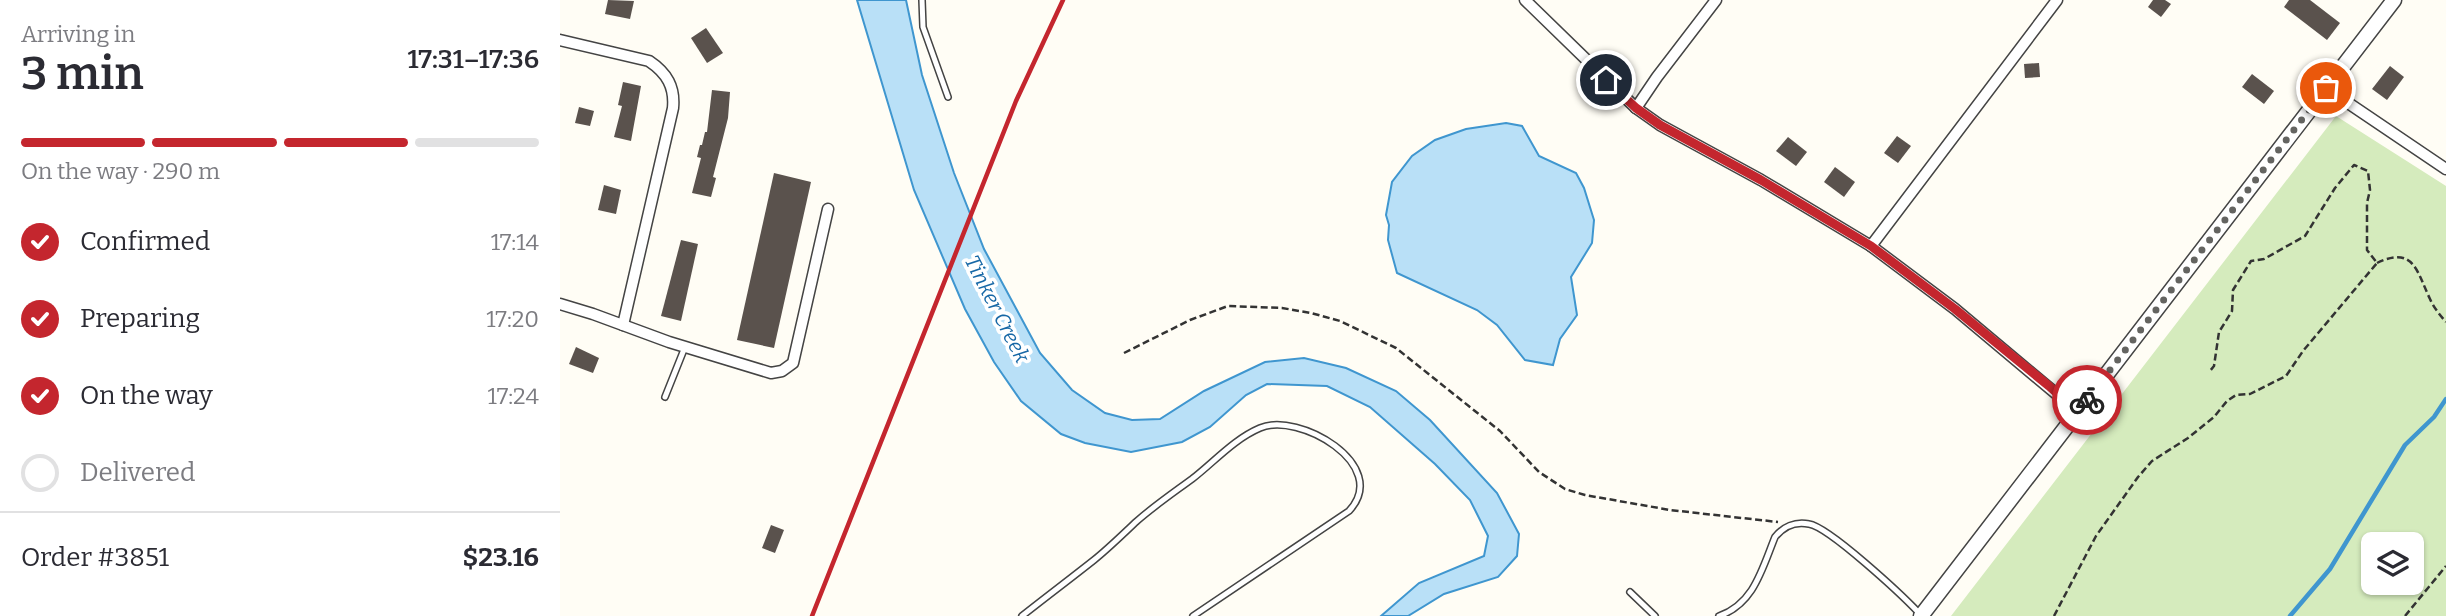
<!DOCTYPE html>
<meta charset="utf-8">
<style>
:root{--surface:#fff;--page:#f2f2f3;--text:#2b2b33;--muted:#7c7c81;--line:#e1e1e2;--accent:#c4262e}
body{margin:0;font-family:Bitter,serif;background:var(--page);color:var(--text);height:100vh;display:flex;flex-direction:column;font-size:26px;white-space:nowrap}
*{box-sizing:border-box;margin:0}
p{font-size:23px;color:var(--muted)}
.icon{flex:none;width:38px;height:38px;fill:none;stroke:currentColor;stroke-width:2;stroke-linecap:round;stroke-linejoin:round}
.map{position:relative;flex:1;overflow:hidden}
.panel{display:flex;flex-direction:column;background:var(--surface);width:560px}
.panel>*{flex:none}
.buttons{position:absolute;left:1801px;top:532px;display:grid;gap:14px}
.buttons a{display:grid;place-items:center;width:63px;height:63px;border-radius:10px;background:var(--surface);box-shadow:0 2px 5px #0004;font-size:35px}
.pin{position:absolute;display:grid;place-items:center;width:60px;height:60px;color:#fff;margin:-30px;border:4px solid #fff;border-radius:50%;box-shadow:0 2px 7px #0007}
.courier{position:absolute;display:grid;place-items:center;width:70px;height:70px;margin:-35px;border:5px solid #c4262e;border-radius:50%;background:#fff;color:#222;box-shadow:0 2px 9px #0007}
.summary em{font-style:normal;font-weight:600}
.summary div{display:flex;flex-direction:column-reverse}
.summary{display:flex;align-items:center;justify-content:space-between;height:119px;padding:0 21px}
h1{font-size:46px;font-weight:600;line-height:52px}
.bar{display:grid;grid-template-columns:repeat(4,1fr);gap:10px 7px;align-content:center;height:84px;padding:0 21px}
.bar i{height:9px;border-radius:5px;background:var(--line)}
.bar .current{background:var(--accent)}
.bar p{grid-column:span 4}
.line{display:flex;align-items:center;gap:18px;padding:0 21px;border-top:2px solid var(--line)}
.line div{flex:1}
ol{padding:0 21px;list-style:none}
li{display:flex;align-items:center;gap:21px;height:77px}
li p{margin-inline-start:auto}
li .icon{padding:7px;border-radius:50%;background:var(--accent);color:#fff;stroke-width:4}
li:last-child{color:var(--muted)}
li i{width:38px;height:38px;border:4px solid var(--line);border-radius:50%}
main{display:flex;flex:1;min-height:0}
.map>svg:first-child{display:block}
</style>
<main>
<section class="panel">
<div class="summary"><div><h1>3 min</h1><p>Arriving in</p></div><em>17:31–17:36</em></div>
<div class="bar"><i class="current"></i><i class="current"></i><i class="current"></i><i></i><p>On the way · 290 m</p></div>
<ol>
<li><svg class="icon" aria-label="check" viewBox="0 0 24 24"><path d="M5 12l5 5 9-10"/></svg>Confirmed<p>17:14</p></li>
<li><svg class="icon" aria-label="check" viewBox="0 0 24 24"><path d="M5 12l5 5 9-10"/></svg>Preparing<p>17:20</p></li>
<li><svg class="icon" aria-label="check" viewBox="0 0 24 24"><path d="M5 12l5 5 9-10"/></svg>On the way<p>17:24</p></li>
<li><i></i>Delivered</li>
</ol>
<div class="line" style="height:91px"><div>Order #3851</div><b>$23.16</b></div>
</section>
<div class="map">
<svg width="1886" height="616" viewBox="0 0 1886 616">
<rect width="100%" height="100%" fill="#fffdf5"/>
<path fill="#d5ebbd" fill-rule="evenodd" d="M1776,116L1886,186V616H1391ZM1813,544H1852V583H1813Z"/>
<g fill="#b9e0f7" stroke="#3f96cf" stroke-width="2">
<polygon points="297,0 346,0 362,75 394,173 424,249 480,353 512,390 545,413 572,420 600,419 644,391 705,362 744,358 786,368 836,391 870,420 937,493 959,534 957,556 938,577 884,594 848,616 821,616 859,583 924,556 928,536 910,500 875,464 810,407 767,386 707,384 686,395 650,427 622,442 571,452 525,443 501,434 461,401 434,362 405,309 354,190"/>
<polygon points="946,123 962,126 979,156 1016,173 1024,188 1034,220 1032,243 1011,277 1017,315 1000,339 993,365 965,360 937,325 917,310 837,273 828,240 829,225 826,215 832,182 852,156 875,140 906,129"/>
</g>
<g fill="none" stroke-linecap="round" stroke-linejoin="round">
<polyline stroke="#3f96cf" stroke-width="4.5" points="1730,616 1770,569 1845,445 1874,417 1886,399"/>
</g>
<g fill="#5a524d">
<polygon points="48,0 74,1 70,19 45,14"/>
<polygon points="1593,0 1605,0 1611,4 1601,17 1588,7"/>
<polygon points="1729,0 1750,0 1780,23 1767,40 1724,7"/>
<polygon points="146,28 163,53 147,63 131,38"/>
<polygon points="1479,63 1480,77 1465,78 1464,64"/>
<polygon points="1830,66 1844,77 1827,100 1812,89"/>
<polygon points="1692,74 1714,91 1704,104 1682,87"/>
<polygon points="63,82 81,86 71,141 54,137 62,106 58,105"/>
<polygon points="152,90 170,92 168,118 153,177 156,178 151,197 132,193 141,158 137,157 140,145 142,145 145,132 147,132"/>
<polygon points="19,107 34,111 30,126 15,123"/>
<polygon points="1337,136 1351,146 1338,163 1324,153"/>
<polygon points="1228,137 1247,152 1236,166 1216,151"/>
<polygon points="1275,167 1295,182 1284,197 1264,182"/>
<polygon points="214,173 251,182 214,348 177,340"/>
<polygon points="44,185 61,190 56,214 38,210"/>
<polygon points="121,240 138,244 121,321 101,316"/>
<polygon points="16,347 39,358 33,373 9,364"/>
<polygon points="211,525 224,530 215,553 202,548"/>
</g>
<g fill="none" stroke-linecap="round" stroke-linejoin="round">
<defs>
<g id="service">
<polyline points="362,0 363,27 388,97"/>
<polyline points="105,397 125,347"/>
<polyline points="1070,592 1095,616"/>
<path d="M462,616C486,597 510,579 534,560C549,548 563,534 577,521C594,506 613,493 632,479C654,462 674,439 700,428C738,411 832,465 789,511L633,616"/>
<path d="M1159,616C1194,604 1202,569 1215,537C1223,527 1235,521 1249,524C1269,527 1342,595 1359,613"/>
</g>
<g id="minor">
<polyline points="965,0 1076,108 1100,125 1201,180 1311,246 1395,309 1518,412"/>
<path d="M0,40L89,61C107,73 115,87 113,108L63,325"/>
<polyline points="1766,88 1886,169"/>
<polyline points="1076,108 1097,77 1156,0"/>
<polyline points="1311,246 1497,0"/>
<polyline points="0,304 33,314 109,342 211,373 222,371 233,363 268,209"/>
</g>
<polyline id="tertiary" points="1361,616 1834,0"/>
</defs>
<use href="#service" stroke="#444" stroke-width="8"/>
<use href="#minor" stroke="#444" stroke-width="13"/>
<use href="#tertiary" stroke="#444" stroke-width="17"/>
<g stroke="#333" stroke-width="2.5" stroke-dasharray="7 3.5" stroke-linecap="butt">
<path d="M1817,263C1854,245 1857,272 1870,299C1874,308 1880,315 1886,322"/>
<polyline points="564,353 630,320 668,306 722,308 751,313 780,321 836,348 940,431 979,472 1005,489 1025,495 1110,510 1218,522"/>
<polyline points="1494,616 1536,536 1578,477 1592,461 1628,438 1654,417 1667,401 1676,395 1690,394 1726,376 1743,351 1817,263 1807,250 1807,203 1810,190 1808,171 1794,165 1775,188 1745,236 1704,259 1691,261 1673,290 1672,311 1659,332 1654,366 1650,371"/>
<polyline points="1845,616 1886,566"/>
</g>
<use href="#service" stroke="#fff" stroke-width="5"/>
<use href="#minor" stroke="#fff" stroke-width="10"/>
<use href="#tertiary" stroke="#fff" stroke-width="14"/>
<polyline stroke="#c4262e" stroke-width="4.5" points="252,616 456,101 503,0"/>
</g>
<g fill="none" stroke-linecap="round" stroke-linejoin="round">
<polyline stroke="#646461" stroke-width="7" stroke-dasharray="0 12.6" points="1527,400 1766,88"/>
<polyline stroke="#c4262e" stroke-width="9" points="1046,80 1076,108 1100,125 1201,180 1311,246 1395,309 1489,386 1518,412 1527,400"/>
</g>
<g text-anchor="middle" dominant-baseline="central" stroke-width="7" stroke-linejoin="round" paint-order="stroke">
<g font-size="21" font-style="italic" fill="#1768a6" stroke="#fff">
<text transform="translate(437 309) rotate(63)">Tinker Creek</text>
</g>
</g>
</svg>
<div class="buttons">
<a><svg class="icon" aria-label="layers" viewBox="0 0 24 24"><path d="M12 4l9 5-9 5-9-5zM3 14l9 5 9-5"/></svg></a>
</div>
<div class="pin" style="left:1766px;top:88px;background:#ea580c"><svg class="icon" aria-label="bag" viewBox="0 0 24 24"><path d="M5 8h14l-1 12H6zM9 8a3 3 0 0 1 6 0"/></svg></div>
<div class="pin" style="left:1046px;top:80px;background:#1f2937"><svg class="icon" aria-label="home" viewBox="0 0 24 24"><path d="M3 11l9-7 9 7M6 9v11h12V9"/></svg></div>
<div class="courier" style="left:1527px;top:400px"><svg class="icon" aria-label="bike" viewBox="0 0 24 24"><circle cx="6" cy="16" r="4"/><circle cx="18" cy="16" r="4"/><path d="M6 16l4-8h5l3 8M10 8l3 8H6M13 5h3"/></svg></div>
</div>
</main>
